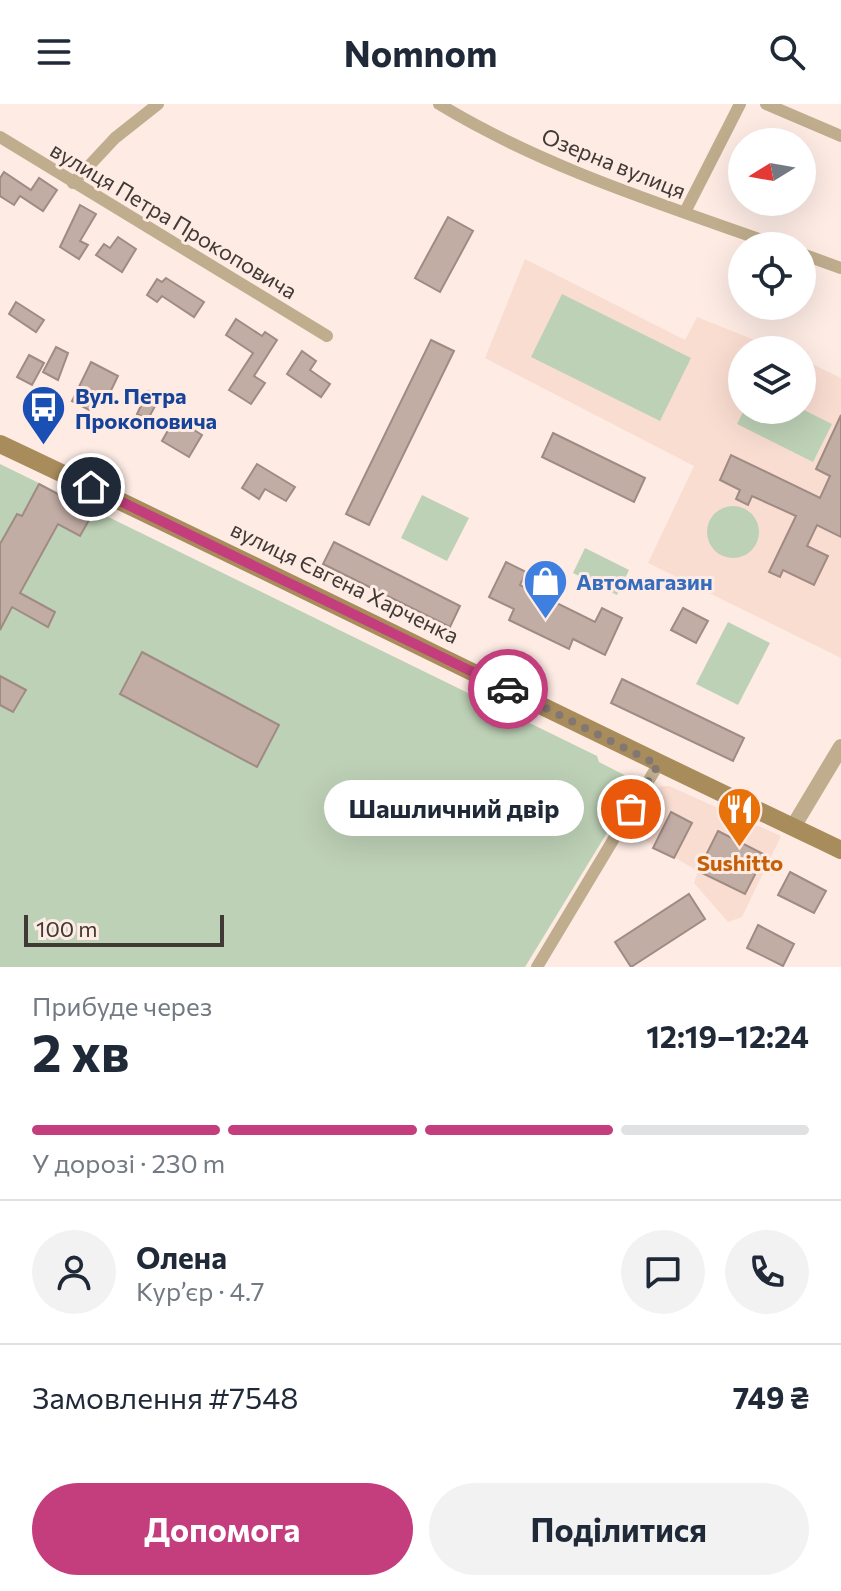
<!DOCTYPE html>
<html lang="uk">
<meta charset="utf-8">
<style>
:root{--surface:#fff;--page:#f2f2f3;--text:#1f2937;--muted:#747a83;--line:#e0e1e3;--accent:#c43d7d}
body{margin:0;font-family:Commissioner,sans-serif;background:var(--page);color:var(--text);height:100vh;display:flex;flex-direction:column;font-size:30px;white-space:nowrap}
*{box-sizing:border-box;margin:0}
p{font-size:26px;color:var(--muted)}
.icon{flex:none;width:44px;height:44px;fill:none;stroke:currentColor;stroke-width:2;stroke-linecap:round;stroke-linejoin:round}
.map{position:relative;height:863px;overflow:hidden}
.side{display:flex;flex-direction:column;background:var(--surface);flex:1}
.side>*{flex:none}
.needle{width:52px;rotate:259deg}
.fabs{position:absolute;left:728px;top:24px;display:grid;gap:16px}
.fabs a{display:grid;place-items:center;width:88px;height:88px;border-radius:50%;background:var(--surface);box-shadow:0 8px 32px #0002;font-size:40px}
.scale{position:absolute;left:24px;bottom:20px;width:200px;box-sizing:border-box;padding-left:8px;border:4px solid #413935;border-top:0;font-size:22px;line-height:28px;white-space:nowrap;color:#413935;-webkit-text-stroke:6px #fdebe4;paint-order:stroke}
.pin{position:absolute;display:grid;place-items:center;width:68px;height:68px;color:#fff;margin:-34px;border:4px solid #fff;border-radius:50%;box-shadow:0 2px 8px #0007}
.courier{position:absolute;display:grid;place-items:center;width:80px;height:80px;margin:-40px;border:6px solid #c43d7d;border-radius:50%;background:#fff;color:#222;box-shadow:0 2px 10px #0007}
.bubble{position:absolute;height:56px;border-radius:28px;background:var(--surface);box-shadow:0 8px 32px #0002;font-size:26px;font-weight:700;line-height:56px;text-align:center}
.overview em{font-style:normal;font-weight:700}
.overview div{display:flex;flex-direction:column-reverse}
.overview{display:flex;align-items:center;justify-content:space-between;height:136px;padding:0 32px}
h1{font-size:52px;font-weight:700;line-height:60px}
.bar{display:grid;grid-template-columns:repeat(4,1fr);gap:12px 8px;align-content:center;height:96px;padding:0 32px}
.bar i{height:10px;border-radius:6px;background:var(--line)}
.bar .current{background:var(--accent)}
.bar p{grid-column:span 4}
.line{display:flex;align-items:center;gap:20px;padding:0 32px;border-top:2px solid var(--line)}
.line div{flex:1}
.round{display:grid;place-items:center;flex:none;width:84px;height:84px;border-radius:42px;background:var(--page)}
.cta{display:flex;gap:16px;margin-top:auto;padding:16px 32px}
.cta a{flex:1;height:92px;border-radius:48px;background:var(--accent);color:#fff;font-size:32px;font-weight:700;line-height:92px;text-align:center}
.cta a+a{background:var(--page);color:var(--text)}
header{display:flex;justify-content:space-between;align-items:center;height:104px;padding:0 32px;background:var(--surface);font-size:36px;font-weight:700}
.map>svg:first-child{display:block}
</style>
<header><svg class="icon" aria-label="menu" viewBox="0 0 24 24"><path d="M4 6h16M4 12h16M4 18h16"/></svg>Nomnom<svg class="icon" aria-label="search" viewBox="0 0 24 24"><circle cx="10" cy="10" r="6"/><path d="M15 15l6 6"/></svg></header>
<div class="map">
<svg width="841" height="863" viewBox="0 0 841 863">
<rect width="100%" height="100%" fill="#fdebe4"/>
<g fill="#faddd1">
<polygon points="525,155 685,236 697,213 780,246 742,246 742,306 802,306 802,255 841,274 841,554 648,459 694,362 485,254"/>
<polygon points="661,682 669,682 781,732 742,813 728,818 694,779 698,767 630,728 652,689"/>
</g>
<g fill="#bdd1b6">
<polygon points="562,190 691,254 660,317 531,253"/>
<polygon points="802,305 832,320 813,358 737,320 744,306"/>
<polygon points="0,360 597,652 599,658 638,678 525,863 0,863"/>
<polygon points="422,391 469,414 447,457 401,434"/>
<circle cx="733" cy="428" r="26"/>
<polygon points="585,444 629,466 617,491 573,469"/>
<polygon points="728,518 770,539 738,601 696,580"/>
</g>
<g fill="#c2ada5" stroke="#9f8b83" stroke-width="2">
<polygon points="4,68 31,86 39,74 57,86 43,107 20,92 14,101 0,92 0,74"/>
<polygon points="80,101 96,110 80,137 88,141 79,155 60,143"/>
<polygon points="448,113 473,127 440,188 415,174"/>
<polygon points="118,133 136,145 122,168 96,151 104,140 110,144"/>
<polygon points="166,174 204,198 194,213 162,192 157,198 147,191 157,175 162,178"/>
<polygon points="16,198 44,216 36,228 9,210"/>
<polygon points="236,215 262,232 265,228 277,236 254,272 265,279 251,300 229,286 253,249 226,231"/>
<polygon points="431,236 454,247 369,421 346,410"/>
<polygon points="56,243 68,249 58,276 43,268"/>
<polygon points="302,247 316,257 310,266 330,280 321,293 287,270"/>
<polygon points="29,251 44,259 32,281 17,273"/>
<polygon points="91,258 118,272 104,301 94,296 89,306 72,297"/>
<polygon points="148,287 160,293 148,315 137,310"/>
<polygon points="841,311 841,433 817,421 807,442 828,452 814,481 783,466 780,473 769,468 796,412 752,392 748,401 736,395 740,386 720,376 731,351 820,394 830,372 816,365"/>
<polygon points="175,314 202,331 189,353 162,337"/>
<polygon points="553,329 645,374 634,398 542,353"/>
<polygon points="257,360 295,383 286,397 265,385 259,395 242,384"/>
<polygon points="39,380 93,409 80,432 58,420 20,489 55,508 48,523 12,503 0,526 0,440 17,410 22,412"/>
<polygon points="334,438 460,502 450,523 323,460"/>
<polygon points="506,458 526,468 520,481 595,518 602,504 622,514 605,551 573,535 569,545 509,516 514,505 489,493"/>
<polygon points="683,504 708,517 696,539 671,526"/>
<polygon points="142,548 279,621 257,663 120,590"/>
<polygon points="0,572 26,586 13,608 0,601"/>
<polygon points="622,575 744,634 733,657 611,599"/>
<polygon points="671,708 692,719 674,754 653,744"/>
<polygon points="718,727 765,751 745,790 698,767"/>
<polygon points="790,768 826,787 814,809 778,791"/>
<polygon points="689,790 705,815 631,863 615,838"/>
<polygon points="758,821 794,840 783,862 747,844"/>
</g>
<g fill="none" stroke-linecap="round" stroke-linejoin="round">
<g stroke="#c0ad8e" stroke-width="12">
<path d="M439,0C544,64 664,101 779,142"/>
<polyline points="766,0 841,32"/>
<polyline points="0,33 327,232"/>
<polyline points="73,79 115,34 158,0"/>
<polyline points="685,108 740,0"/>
<polyline points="802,150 841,164"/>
<polyline points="537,863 658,661"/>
</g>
<polyline stroke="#c0ad8e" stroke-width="16" points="793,723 841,643"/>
<path stroke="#a88c5c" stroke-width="18" d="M0,340C282,473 560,613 841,746"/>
</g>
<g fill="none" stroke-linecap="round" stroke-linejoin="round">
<polyline stroke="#837772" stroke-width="8" stroke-dasharray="0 14.4" points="508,585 658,661 631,705"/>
<polyline stroke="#c43d7d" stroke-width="10" points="91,383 508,585"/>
</g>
<defs>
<symbol id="bus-pin" viewBox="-11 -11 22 30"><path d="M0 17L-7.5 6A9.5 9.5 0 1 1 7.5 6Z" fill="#1a4fb4" stroke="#fdebe4"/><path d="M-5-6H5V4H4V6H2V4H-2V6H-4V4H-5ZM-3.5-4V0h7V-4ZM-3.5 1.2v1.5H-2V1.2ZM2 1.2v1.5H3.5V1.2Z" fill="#fff"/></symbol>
<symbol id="shop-pin" viewBox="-11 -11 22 30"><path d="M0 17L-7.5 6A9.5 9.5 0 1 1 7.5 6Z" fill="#3f7fe0" stroke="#fdebe4"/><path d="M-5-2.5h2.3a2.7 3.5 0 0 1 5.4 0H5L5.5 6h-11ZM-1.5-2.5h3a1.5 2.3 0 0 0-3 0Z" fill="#fff"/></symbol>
<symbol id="restaurant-pin" viewBox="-11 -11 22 30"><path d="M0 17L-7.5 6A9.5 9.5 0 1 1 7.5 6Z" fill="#e8710a" stroke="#fdebe4"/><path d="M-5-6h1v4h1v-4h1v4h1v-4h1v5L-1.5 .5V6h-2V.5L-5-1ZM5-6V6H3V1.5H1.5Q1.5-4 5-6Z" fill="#fff"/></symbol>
</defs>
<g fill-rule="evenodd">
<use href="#bus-pin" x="18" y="278" width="51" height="69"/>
<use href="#shop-pin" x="520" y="452" width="51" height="69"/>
<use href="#restaurant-pin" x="714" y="680" width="51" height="69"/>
</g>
<g text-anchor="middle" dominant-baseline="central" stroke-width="6" stroke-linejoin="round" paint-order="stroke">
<g font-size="22" fill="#413935" stroke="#fdebe4">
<text transform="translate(614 59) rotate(22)">Озерна вулиця</text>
<text transform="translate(174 116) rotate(31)">вулиця Петра Прокоповича</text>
<text transform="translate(345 478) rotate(26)">вулиця Євгена Харченка</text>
</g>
<g font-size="22" font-weight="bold" fill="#164399" stroke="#fdebe4" text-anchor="start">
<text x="75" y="291">Вул. Петра<tspan x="75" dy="25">Прокоповича</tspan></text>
</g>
<g font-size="22" font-weight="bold" fill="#366cbe" stroke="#fdebe4" text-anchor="start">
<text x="576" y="477">Автомагазин</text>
</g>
<g font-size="22" font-weight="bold" fill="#c56008" stroke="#fdebe4">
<text x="740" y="758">Sushitto</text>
</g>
</g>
</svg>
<div class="fabs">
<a><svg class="needle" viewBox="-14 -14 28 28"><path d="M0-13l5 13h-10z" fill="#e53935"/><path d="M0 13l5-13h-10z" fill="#747a83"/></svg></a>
<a><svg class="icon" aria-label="locate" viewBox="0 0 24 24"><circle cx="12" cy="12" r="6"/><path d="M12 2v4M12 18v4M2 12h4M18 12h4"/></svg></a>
<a><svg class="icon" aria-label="layers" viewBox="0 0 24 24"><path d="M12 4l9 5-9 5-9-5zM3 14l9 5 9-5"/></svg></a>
</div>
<div class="scale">100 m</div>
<div class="pin" style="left:631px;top:705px;background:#ea580c"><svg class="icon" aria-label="bag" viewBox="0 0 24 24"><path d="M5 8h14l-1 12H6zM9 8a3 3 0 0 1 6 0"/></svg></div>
<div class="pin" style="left:91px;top:383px;background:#1f2937"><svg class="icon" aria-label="home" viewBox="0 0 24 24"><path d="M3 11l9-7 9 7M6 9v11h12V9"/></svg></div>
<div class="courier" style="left:508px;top:585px"><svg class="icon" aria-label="car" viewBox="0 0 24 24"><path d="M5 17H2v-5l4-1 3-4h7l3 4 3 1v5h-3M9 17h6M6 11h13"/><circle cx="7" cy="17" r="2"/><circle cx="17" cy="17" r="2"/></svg></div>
<div class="bubble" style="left:324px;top:676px;width:260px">Шашличний двір</div>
</div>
<section class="side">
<div class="overview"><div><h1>2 хв</h1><p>Прибуде через</p></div><em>12:19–12:24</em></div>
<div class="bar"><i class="current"></i><i class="current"></i><i class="current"></i><i></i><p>У дорозі · 230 m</p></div>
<div class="line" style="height:144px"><a class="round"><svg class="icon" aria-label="person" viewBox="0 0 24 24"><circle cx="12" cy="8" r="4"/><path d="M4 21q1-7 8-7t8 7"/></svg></a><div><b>Олена</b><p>Кур’єр · 4.7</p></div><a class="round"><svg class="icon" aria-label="chat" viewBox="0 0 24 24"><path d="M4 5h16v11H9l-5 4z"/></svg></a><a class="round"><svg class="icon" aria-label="phone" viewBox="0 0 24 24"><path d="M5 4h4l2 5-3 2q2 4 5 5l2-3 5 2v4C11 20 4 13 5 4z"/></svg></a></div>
<div class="line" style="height:104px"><div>Замовлення #7548</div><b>749 ₴</b></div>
<div class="cta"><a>Допомога</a><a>Поділитися</a></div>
</section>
